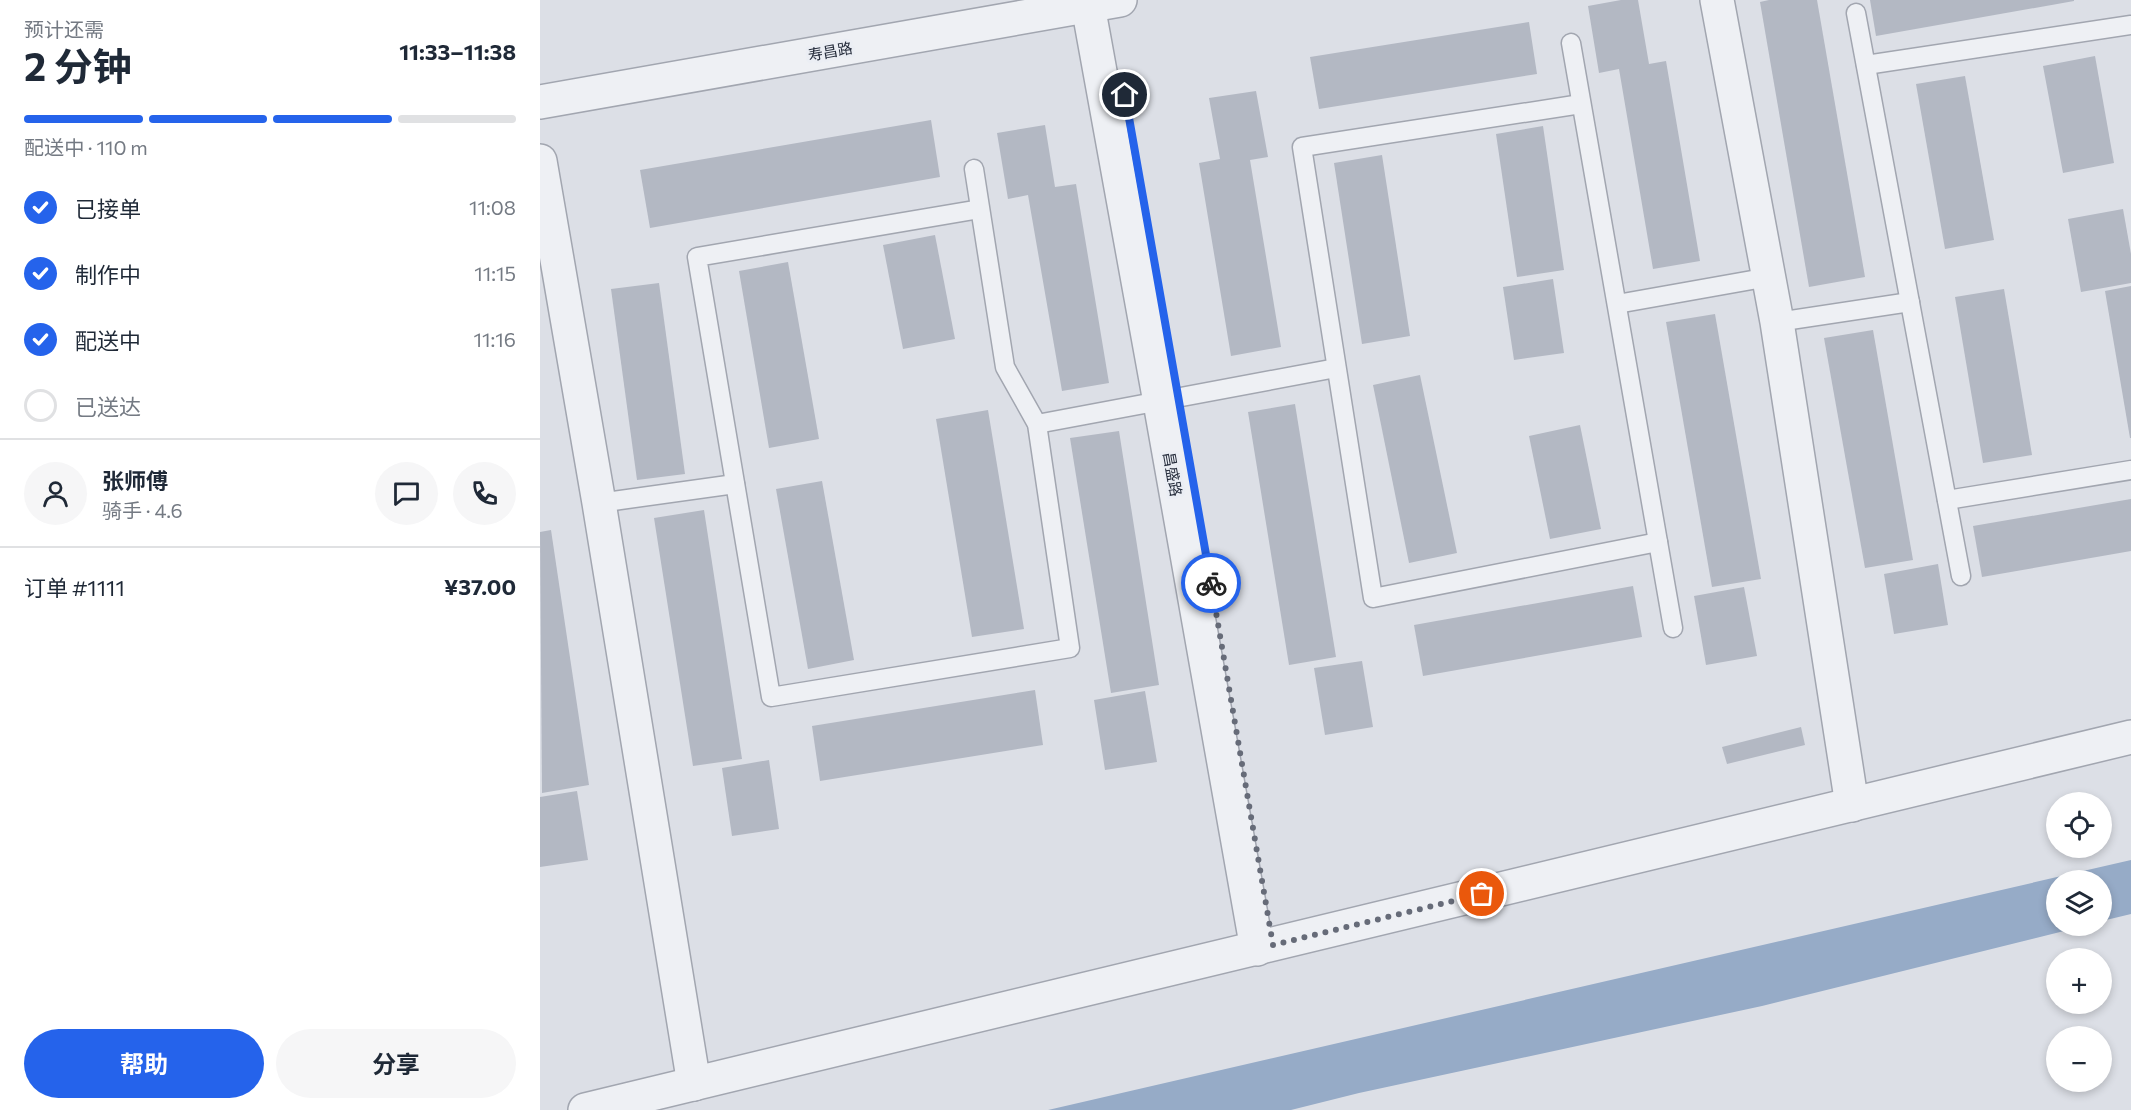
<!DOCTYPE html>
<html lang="zh">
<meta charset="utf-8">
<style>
:root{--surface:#fff;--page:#f6f6f7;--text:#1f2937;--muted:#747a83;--line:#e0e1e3;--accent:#2563eb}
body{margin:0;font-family:Commissioner,"Noto Sans SC",sans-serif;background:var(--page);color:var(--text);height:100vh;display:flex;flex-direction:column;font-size:22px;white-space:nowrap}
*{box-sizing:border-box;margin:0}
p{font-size:20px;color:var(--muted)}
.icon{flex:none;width:33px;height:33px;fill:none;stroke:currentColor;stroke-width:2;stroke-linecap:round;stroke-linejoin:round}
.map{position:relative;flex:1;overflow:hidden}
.panel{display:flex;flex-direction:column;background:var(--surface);width:540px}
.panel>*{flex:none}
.controls{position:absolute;left:1506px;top:792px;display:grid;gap:12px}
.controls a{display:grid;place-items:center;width:66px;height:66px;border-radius:50%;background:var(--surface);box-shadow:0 3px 9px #0003;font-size:30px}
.pin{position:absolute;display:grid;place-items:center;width:51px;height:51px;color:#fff;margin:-26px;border:3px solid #fff;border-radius:50%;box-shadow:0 2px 6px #0007}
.courier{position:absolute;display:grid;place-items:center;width:60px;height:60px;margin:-30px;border:4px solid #2563eb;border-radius:50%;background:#fff;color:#222;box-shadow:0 2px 8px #0007}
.overview em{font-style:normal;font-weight:700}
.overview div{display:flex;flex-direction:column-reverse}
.overview{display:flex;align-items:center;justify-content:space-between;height:102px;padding:0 24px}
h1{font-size:39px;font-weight:700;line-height:45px}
.bar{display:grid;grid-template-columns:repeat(4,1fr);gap:9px 6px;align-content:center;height:72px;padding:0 24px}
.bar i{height:8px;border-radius:4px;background:var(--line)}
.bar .on{background:var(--accent)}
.bar p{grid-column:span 4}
.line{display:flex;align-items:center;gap:15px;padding:0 24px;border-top:2px solid var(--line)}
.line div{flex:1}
.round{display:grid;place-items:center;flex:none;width:63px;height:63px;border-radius:32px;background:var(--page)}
ol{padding:0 24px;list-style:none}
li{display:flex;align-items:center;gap:18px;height:66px}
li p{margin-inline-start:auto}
li .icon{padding:6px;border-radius:50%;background:var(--accent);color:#fff;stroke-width:4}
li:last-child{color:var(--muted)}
li i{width:33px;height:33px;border:3px solid var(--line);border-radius:50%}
.button{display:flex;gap:12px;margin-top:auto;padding:12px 24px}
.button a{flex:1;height:69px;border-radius:36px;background:var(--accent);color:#fff;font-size:24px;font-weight:700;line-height:69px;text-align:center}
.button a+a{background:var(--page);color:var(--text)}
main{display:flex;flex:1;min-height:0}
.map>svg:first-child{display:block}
</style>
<main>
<section class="panel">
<div class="overview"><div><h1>2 分钟</h1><p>预计还需</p></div><em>11:33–11:38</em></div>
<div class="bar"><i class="on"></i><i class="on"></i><i class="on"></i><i></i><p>配送中 · 110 m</p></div>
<ol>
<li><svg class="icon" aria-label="check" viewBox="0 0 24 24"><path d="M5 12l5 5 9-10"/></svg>已接单<p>11:08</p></li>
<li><svg class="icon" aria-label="check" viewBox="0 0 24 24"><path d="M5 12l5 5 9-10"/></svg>制作中<p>11:15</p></li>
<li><svg class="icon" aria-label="check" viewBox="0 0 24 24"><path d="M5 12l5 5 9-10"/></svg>配送中<p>11:16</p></li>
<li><i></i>已送达</li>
</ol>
<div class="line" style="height:108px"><a class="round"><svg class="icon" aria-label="person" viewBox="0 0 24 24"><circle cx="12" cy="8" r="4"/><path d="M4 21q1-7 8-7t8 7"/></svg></a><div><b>张师傅</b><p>骑手 · 4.6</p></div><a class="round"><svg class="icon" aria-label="chat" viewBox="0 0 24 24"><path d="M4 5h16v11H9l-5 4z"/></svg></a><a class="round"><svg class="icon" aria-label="phone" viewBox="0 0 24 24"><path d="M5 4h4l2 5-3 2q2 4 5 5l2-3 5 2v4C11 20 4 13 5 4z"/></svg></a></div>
<div class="line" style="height:78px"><div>订单 #1111</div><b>¥37.00</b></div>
<div class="button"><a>帮助</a><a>分享</a></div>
</section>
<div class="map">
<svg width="1591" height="1110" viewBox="0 0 1591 1110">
<rect width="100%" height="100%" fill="#dcdfe6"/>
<polygon fill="#96abc7" points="1591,860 1591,914 1562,921 1562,880 1516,880 1516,926 1544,926 1222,1006 819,1093 751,1110 508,1110"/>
<g fill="#b3b8c3">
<polygon points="1081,0 1098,0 1109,64 1126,61 1160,261 1113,269 1079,69 1059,73 1048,6"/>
<polygon points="1229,0 1277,0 1325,277 1269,287 1220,2"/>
<polygon points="1330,0 1534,0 1534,1 1336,36"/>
<polygon points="989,22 997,74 779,109 770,57"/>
<polygon points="1555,56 1574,163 1523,173 1503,66"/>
<polygon points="1425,76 1454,240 1405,249 1376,84"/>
<polygon points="716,91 728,157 710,160 741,347 691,356 659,163 680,159 669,98"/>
<polygon points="391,120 400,177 110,228 100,170"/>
<polygon points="505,125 515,187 536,184 569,383 522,391 488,195 468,199 457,133"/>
<polygon points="1003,126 1024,270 977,277 956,134"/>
<polygon points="842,155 870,336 822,344 794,163"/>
<polygon points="1583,209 1591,254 1591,283 1541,292 1528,219"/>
<polygon points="395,235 415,339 363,349 343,245"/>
<polygon points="248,262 279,439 229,448 199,271"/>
<polygon points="1013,279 1024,353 974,360 963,287"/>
<polygon points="119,283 145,474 97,480 71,289"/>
<polygon points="1591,286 1591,438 1590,438 1565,291"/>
<polygon points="1464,289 1492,455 1443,463 1415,297"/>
<polygon points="1175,314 1221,579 1172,587 1126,322"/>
<polygon points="1333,330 1373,560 1325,568 1284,338"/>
<polygon points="880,375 917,553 869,563 833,385"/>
<polygon points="755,404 796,657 749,665 708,412"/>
<polygon points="448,410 484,629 432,637 396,419"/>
<polygon points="1040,425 1061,529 1010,539 989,436"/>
<polygon points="579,431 619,685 571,693 530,438"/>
<polygon points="282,481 314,660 268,669 236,489"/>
<polygon points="1591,499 1591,551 1442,577 1433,526"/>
<polygon points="164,510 202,759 153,766 114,518"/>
<polygon points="11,530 49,785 2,793 0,532"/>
<polygon points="1398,564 1408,625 1354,634 1344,574"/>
<polygon points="1093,586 1102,637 883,676 874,625"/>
<polygon points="1204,587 1217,656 1166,665 1154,596"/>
<polygon points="822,661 833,727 785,735 774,668"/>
<polygon points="495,690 503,745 280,781 272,726"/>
<polygon points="605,691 617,762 565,770 554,700"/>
<polygon points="1261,727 1265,745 1187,764 1182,747"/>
<polygon points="229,760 239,829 192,836 182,768"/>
<polygon points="37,791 48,860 0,867 0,797"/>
</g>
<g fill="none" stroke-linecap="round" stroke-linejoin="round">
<defs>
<g id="service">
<polyline points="1316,13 1421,576"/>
<polyline points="1031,43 1133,628"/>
<polyline points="1326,65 1591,25"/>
<polyline points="1041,104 762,147 833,598 1118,542"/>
<polyline points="434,169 465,367 497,424 530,648 231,697 157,257 440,209"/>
<polyline points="1077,304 1229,277"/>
<polyline points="1237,322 1370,302"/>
<polyline points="497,424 796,368"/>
<polyline points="1407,500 1591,470"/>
<polyline points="59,503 195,484"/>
</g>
<polyline id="minor" points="0,161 59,503 154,1084"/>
<g id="tertiary">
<polyline points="547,0 620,402 717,949"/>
<polyline points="1177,0 1237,322 1312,805"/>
<polyline points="0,102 580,0"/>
<polyline points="45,1110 1591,737"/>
</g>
</defs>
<use href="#service" stroke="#a2a6b0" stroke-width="21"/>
<use href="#minor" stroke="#a2a6b0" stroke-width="36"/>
<use href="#tertiary" stroke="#a2a6b0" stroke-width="36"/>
<use href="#service" stroke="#eef0f4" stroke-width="18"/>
<use href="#minor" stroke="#eef0f4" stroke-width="33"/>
<use href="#tertiary" stroke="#eef0f4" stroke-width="33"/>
</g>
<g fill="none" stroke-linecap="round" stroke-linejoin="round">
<polyline stroke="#666b78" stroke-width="6" stroke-dasharray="0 10.8" points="671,583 733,945 942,894"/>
<polyline stroke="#2563eb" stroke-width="8" points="585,95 671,583"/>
</g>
<g text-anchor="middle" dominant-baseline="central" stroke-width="6" stroke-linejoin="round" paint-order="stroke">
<g font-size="15" fill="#262d3c" stroke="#ebeef4">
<text transform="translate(290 51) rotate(-10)">寿昌路</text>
<text transform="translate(633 474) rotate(80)">昌盛路</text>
</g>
</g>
</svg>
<div class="controls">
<a><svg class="icon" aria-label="locate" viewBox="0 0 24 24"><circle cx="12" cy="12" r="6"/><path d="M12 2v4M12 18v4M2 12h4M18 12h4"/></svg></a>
<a><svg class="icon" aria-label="layers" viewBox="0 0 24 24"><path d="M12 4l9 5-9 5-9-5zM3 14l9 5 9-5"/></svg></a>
<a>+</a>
<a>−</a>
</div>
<div class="pin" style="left:942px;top:894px;background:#ea580c"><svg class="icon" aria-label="bag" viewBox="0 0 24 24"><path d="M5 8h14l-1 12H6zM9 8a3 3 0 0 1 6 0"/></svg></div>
<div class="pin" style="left:585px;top:95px;background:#1f2937"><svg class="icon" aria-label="home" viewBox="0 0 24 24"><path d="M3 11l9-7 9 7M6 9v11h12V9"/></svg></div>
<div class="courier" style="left:671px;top:583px"><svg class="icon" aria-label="bike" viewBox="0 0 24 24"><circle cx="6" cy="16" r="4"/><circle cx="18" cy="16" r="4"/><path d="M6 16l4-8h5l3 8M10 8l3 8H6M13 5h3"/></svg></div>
</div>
</main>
